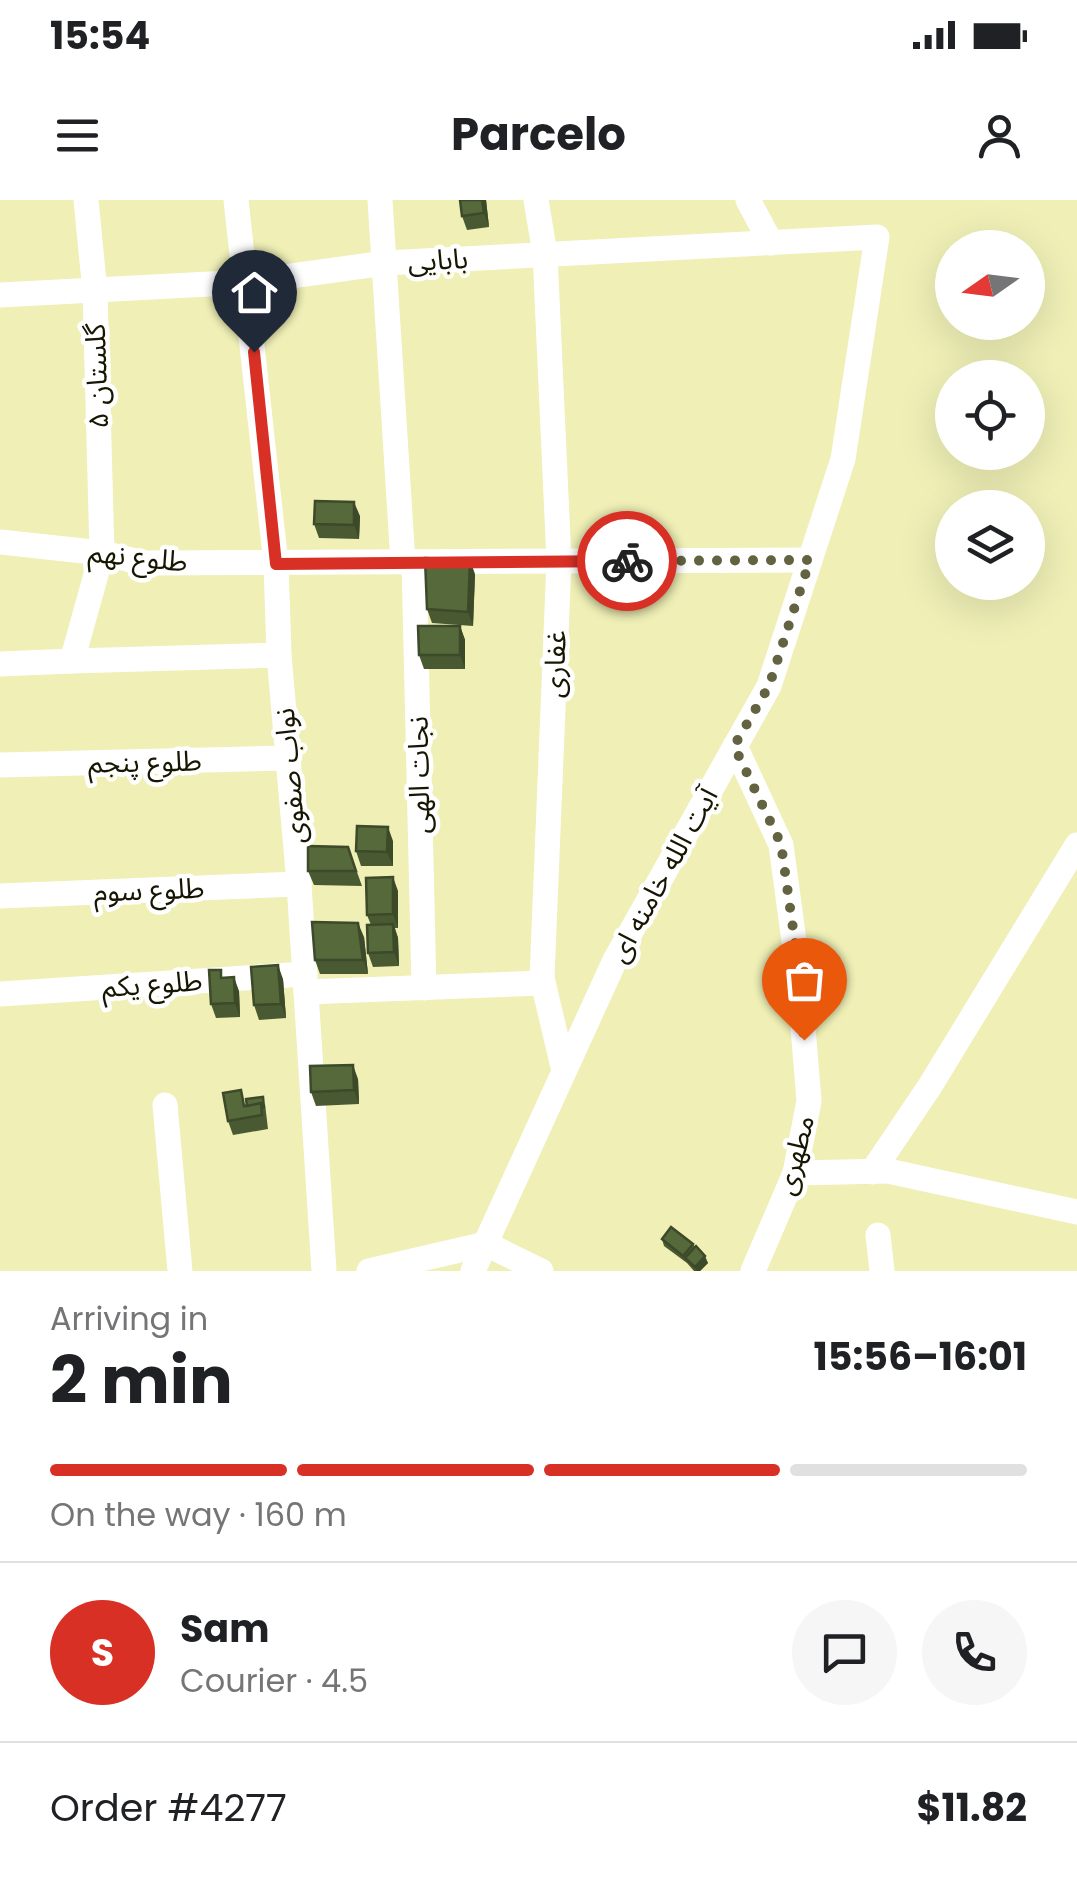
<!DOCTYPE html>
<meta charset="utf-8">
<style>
:root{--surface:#fff;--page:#f6f6f6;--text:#202124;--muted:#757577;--line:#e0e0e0;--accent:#d93025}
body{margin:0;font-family:Poppins,"Noto Sans Arabic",sans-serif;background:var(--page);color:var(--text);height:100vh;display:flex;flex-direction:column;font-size:38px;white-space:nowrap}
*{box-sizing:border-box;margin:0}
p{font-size:32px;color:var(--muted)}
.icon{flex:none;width:55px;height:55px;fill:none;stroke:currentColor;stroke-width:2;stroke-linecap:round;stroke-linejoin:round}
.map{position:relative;height:1071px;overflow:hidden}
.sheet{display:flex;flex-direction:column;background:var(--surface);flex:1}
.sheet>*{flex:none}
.needle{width:65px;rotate:256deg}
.buttons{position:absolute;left:935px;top:30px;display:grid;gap:20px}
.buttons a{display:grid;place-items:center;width:110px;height:110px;border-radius:50%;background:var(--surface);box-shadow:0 10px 40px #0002;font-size:50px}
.pin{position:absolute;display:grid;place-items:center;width:85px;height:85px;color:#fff;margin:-102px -42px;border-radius:50% 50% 50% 0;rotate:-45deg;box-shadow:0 0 10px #0007}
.pin .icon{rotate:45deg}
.courier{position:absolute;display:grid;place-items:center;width:100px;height:100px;margin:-50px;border:8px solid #d93025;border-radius:50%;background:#fff;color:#222;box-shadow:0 2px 12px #0007}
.headline em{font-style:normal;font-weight:700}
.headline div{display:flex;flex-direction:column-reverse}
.headline{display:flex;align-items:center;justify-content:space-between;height:170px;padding:0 50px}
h1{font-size:65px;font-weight:700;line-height:75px}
.bar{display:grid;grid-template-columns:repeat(4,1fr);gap:15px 10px;align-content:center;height:120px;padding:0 50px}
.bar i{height:12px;border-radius:8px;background:var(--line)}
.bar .current{background:var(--accent)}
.bar p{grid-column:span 4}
.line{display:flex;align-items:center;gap:25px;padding:0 50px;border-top:2px solid var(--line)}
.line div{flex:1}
.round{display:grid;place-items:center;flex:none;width:105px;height:105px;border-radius:52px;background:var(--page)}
.status{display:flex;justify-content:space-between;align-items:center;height:70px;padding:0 50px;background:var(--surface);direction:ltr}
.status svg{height:28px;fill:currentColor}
header{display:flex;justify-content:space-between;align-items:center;height:130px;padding:0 50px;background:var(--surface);font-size:45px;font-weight:700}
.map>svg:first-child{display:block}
</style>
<div class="status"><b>15:54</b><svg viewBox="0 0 49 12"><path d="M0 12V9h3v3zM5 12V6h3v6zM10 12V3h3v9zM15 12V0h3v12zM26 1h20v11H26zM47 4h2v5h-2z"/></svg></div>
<header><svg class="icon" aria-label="menu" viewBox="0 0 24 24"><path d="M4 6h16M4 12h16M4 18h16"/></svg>Parcelo<svg class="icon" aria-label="person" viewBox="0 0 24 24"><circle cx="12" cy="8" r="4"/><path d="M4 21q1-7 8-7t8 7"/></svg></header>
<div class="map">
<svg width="1077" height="1071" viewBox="0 0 1077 1071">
<rect width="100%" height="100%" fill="#efefb6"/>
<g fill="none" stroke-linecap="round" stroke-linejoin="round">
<g stroke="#fff" stroke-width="25">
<polyline points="236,0 276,364 279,455 299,684 324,1071"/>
<polyline points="380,0 403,362"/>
<polyline points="536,0 545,54 559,361 542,778 564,871"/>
<polyline points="748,0 771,43"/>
<polyline points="0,95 247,82 385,63 877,37 843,259 769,486 615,760 473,1071"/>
<polyline points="0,342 102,353 144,363 810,360"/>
<polyline points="414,362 424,788"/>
<polyline points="72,461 279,455"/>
<polyline points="0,464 72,461 102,353 95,92 86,0"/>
<polyline points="735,546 781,645 799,778 809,901 795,973 753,1071"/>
<polyline points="0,565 289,558"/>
<polyline points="0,696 299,684"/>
<polyline points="306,792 543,783"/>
<polyline points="0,794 305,774"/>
<polyline points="165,905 180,1071"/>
<polyline points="872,972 930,886 1077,645"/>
<polyline points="795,973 888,971 1077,1012"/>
<polyline points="878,1035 882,1071"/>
<polyline points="369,1071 486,1044 541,1071"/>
</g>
</g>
<g fill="#495a32">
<polygon points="460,0 486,0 489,27 467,30 462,16"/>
<polygon points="360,316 359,339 319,338 314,324"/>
<polygon points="475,374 473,426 432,423 427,409"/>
<polygon points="460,426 465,440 465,469 424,469 419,455"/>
<polygon points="393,641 393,666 361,666 356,651"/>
<polygon points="348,647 362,686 314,685 308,671"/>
<polygon points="398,691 398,728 395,728 398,738 399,766 373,767 368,753 371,725 367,715"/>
<polygon points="364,737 368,774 320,774 315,760"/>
<polygon points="223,777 239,791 240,817 216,818 211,804"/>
<polygon points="283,779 286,818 259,820 254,805"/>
<polygon points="358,879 359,904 316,906 311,892"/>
<polygon points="265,904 268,929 233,935 228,921 247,906"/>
<polygon points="662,1039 693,1044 708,1063 700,1071 694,1071 687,1063 664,1046"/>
</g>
<g fill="#3c4a29">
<polygon points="482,0 486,0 489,27 484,13"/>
<polygon points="354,302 360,316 359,339 354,325"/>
<polygon points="470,360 475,374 473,426 468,412"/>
<polygon points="460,426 465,440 465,469 460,455"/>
<polygon points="388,627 393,641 393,666 387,652"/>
<polygon points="393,677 398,691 398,728 393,714"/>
<polygon points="358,723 364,737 368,774 363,760"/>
<polygon points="393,724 398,738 399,766 394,752"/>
<polygon points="278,765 283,779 286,818 281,804"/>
<polygon points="234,777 239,791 240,817 235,803"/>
<polygon points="353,865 358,879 359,904 354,890"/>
<polygon points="705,1056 708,1063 700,1071 696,1071 695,1067"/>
</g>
<g fill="#55693a" stroke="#3c4a29" stroke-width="2.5">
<polygon points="460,0 482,0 484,13 462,16"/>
<polygon points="315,301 354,302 354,325 314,324"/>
<polygon points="425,358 470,360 468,412 427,409"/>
<polygon points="418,426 460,426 460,455 419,455"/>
<polygon points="357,626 388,627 387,652 356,651"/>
<polygon points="308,646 348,647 356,671 308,671"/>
<polygon points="393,677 393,714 367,715 366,678"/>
<polygon points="312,722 358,723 363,760 315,760"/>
<polygon points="393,724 394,752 368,753 367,725"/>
<polygon points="278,765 281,804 254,805 251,767"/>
<polygon points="209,770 221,770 221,778 234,777 235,803 211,804"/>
<polygon points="353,865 354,890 311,892 310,866"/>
<polygon points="241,890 244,906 261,903 262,915 228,921 223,893"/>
<polygon points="263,897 264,908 261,903 247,906 246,899"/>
<polygon points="671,1027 693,1044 683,1056 662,1039"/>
<polygon points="696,1046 705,1056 695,1067 685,1058"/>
</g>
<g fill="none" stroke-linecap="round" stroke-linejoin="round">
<polyline stroke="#636241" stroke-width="10" stroke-dasharray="0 18" points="627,361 810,360 769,486 734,546 781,644 800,778 804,840"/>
<polyline stroke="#d93025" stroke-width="12" points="254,152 276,364 627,361"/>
</g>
<g text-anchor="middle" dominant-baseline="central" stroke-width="9" stroke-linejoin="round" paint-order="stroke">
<g font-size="28" fill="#171602" stroke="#fff">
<text transform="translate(438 60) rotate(-3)">بابایی</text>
<text transform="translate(97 176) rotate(-92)">گلستان ۵</text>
<text transform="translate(138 357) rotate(6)">طلوع نهم</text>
<text transform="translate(555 464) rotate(-88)">غفاری</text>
<text transform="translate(145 562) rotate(-1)">طلوع پنجم</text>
<text transform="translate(419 575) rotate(-91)">نجات الهی</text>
<text transform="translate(290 576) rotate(-95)">نواب صفوی</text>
<text transform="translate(663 675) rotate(-61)">آیت الله خامنه ای</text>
<text transform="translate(149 690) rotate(-2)">طلوع سوم</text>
<text transform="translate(152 784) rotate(-4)">طلوع یکم</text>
<text transform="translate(795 955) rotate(-75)">مطهری</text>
</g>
</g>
</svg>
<div class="buttons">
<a><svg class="needle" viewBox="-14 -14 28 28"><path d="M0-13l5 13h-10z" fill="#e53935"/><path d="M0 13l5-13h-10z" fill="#757577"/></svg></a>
<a><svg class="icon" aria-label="locate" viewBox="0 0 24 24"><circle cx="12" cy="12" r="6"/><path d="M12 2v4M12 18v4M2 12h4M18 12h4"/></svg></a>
<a><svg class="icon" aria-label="layers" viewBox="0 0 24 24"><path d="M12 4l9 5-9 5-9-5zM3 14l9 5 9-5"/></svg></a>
</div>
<div class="pin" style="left:804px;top:840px;background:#ea580c"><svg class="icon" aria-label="bag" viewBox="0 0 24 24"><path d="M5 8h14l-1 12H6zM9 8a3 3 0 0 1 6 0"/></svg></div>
<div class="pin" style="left:254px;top:152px;background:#1f2937"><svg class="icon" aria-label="home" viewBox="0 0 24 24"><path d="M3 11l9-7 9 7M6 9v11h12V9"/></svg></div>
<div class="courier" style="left:627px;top:361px"><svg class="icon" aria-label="bike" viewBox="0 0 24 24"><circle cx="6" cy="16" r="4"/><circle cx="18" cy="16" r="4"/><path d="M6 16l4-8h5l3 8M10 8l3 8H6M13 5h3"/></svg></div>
</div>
<section class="sheet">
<div class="headline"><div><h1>2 min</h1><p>Arriving in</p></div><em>15:56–16:01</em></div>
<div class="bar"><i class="current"></i><i class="current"></i><i class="current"></i><i></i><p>On the way · 160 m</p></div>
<div class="line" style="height:180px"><b class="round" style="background:var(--accent);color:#fff">S</b><div><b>Sam</b><p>Courier · 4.5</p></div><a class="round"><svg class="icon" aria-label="chat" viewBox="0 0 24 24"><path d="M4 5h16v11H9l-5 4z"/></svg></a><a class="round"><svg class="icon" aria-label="phone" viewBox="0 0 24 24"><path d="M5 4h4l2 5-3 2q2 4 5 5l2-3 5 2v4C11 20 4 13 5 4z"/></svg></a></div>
<div class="line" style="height:130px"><div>Order #4277</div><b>$11.82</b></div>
</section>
